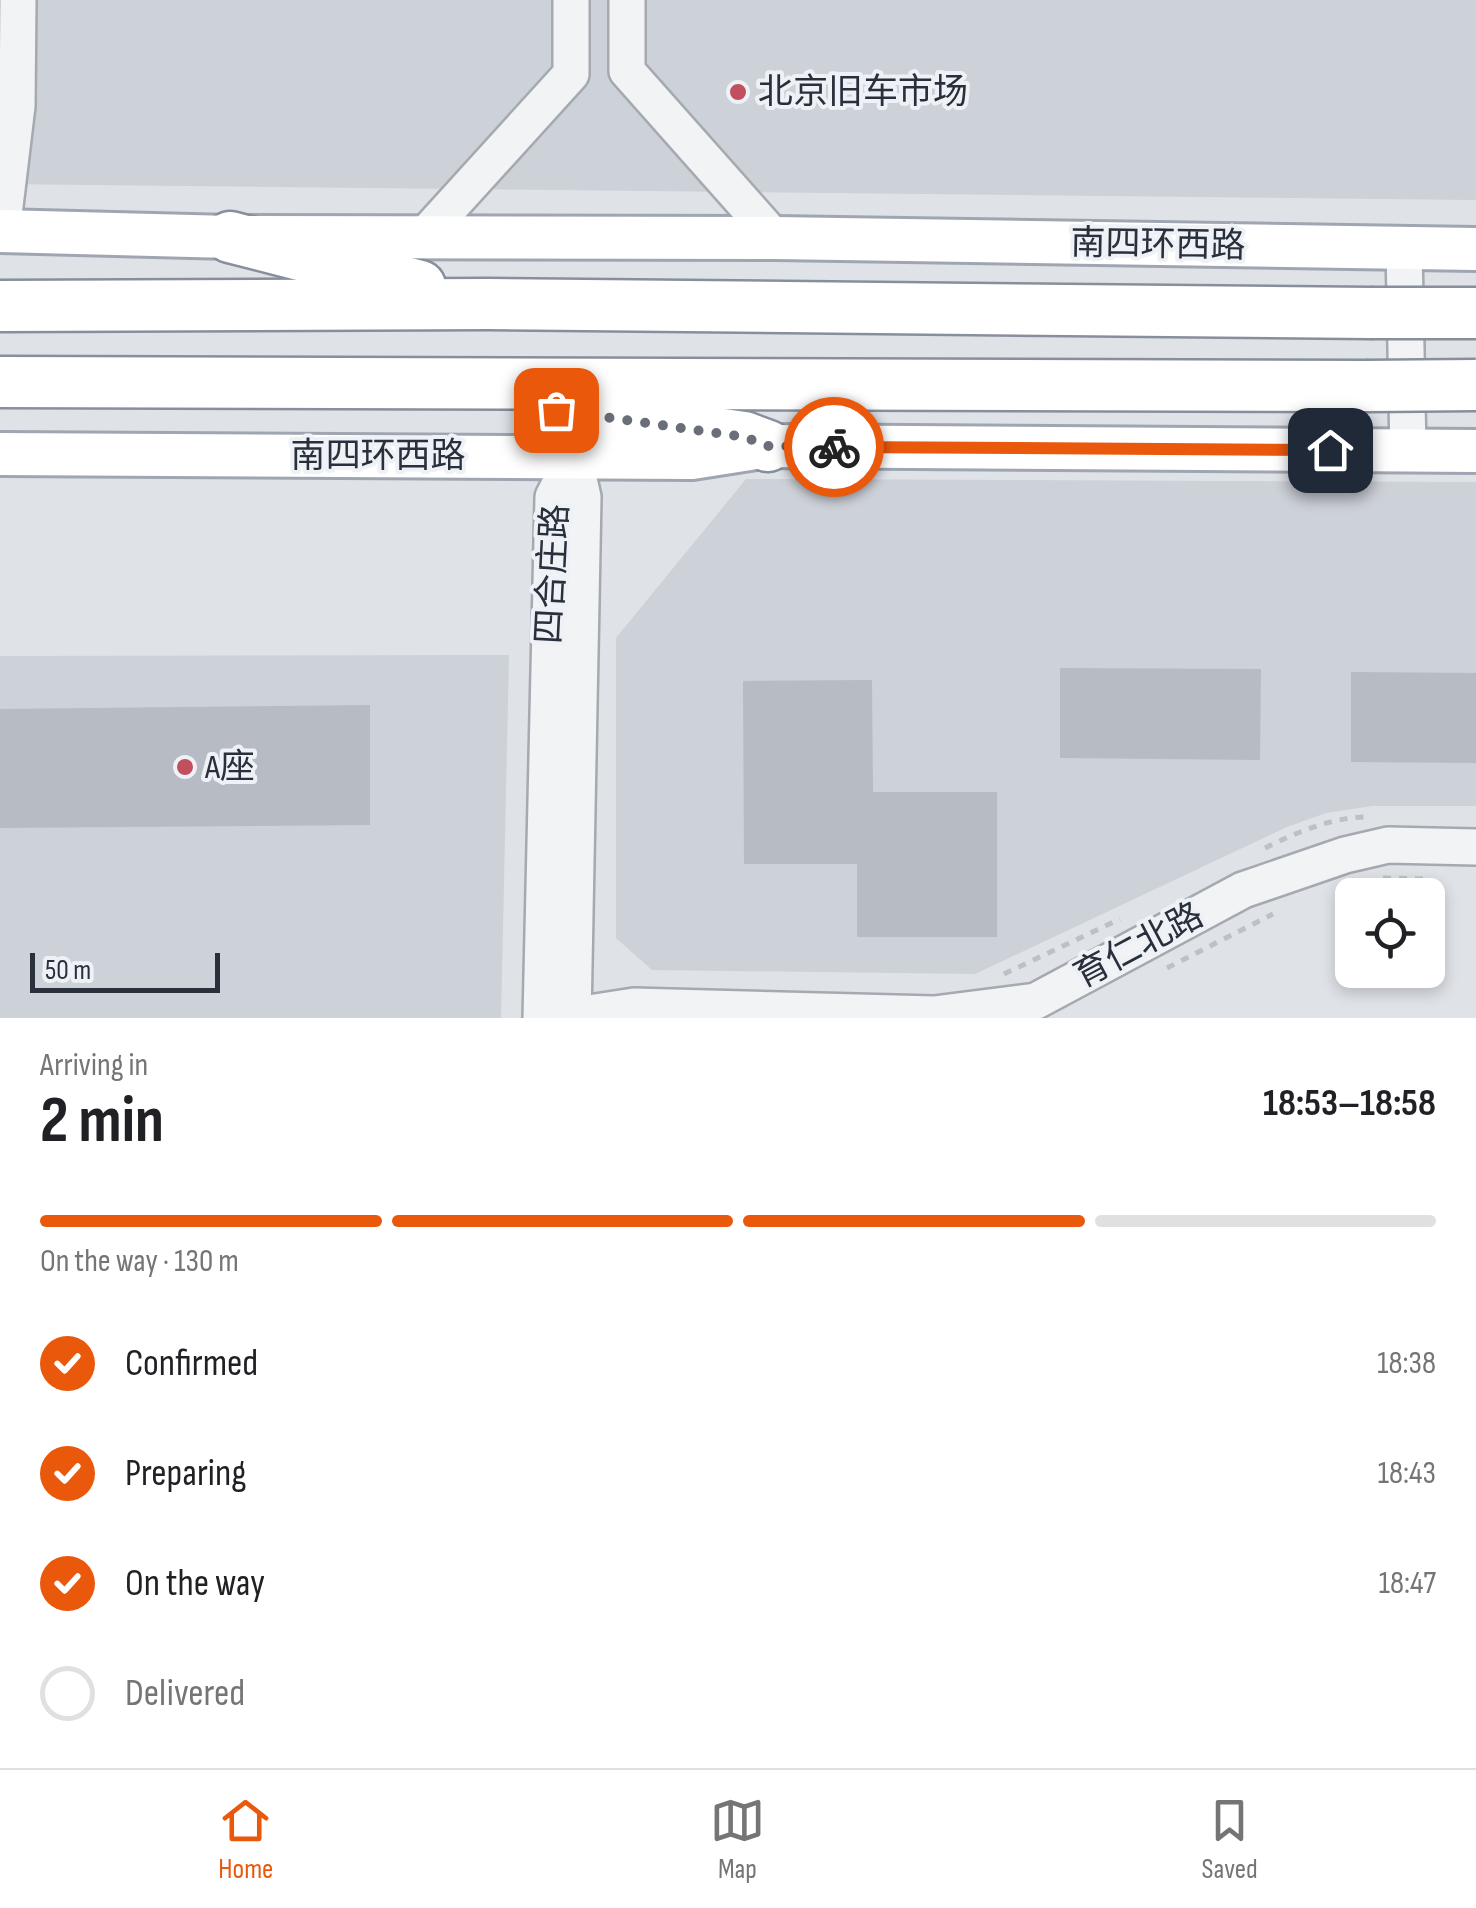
<!DOCTYPE html>
<meta charset="utf-8">
<style>
:root{--surface:#fff;--page:#f2f2f2;--text:#202124;--muted:#757577;--line:#e0e0e0;--accent:#ea580c}
body{margin:0;font-family:"Sofia Sans Condensed","Noto Sans SC",sans-serif;background:var(--page);color:var(--text);height:100vh;display:flex;flex-direction:column;font-size:38px;white-space:nowrap}
*{box-sizing:border-box;margin:0}
p{font-size:32px;color:var(--muted)}
.icon{flex:none;width:55px;height:55px;fill:none;stroke:currentColor;stroke-width:2;stroke-linecap:round;stroke-linejoin:round}
.map{position:relative;height:1018px;overflow:hidden}
.sheet{display:flex;flex-direction:column;background:var(--surface);flex:1}
.sheet>*{flex:none}
.buttons{position:absolute;left:1335px;top:878px;display:grid;gap:20px}
.buttons a{display:grid;place-items:center;width:110px;height:110px;border-radius:15px;background:var(--surface);box-shadow:0 5px 15px #0003;font-size:50px}
.scale{position:absolute;left:30px;bottom:25px;width:190px;box-sizing:border-box;padding-left:10px;border:5px solid #29303c;border-top:0;font-size:28px;line-height:35px;white-space:nowrap;color:#29303c;-webkit-text-stroke:8px #eef1f5;paint-order:stroke}
.pin{position:absolute;display:grid;place-items:center;width:85px;height:85px;color:#fff;margin:-42px;border-radius:20px;box-shadow:0 5px 15px #0006}
.courier{position:absolute;display:grid;place-items:center;width:100px;height:100px;margin:-50px;border:8px solid #ea580c;border-radius:50%;background:#fff;color:#222;box-shadow:0 2px 12px #0007}
.overview em{font-style:normal;font-weight:700}
.overview div{display:flex;flex-direction:column-reverse}
.overview{display:flex;align-items:center;justify-content:space-between;height:170px;padding:0 40px}
h1{font-size:65px;font-weight:700;line-height:75px}
.bar{display:grid;grid-template-columns:repeat(4,1fr);gap:15px 10px;align-content:center;height:120px;padding:0 40px}
.bar i{height:12px;border-radius:8px;background:var(--line)}
.bar .current{background:var(--accent)}
.bar p{grid-column:span 4}
ol{padding:0 40px;list-style:none}
li{display:flex;align-items:center;gap:30px;height:110px}
li p{margin-inline-start:auto}
li .icon{padding:10px;border-radius:50%;background:var(--accent);color:#fff;stroke-width:4}
li:last-child{color:var(--muted)}
li i{width:55px;height:55px;border:5px solid var(--line);border-radius:50%}
.dock{display:flex;justify-content:space-around;align-items:center;height:140px;border-top:2px solid var(--line);background:var(--surface);font-size:28px;color:var(--muted)}
.dock a{display:grid;justify-items:center;gap:5px}
.dock .current{color:var(--accent)}
.map>svg:first-child{display:block}
</style>
<div class="map">
<svg width="1476" height="1018" viewBox="0 0 1476 1018">
<rect width="100%" height="100%" fill="#dfe2e7"/>
<g fill="#cdd1d8">
<polygon points="0,0 1476,0 1476,200 0,184"/>
<polygon points="746,479 1476,482 1476,806 1372,806 1326,813 1287,827 975,974 652,970 616,938 616,638"/>
<polygon points="509,655 501,1018 0,1018 0,656"/>
</g>
<g fill="#b7bbc3">
<polygon points="1060,668 1261,669 1260,760 1060,758"/>
<polygon points="1351,672 1476,673 1476,763 1351,762"/>
<polygon points="872,680 873,792 997,792 997,937 857,937 857,864 744,864 743,681"/>
<polygon points="370,705 370,825 0,828 0,709"/>
</g>
<g fill="none" stroke-linecap="round" stroke-linejoin="round">
<defs>
<g id="minor">
<polyline points="627,0 627,71 775,238"/>
<polyline points="2,231 17,106 18,0"/>
<polyline points="423,237 571,74 571,0"/>
<polyline points="1404,249 1408,451"/>
<polyline points="541,1018 553,497 574,457"/>
<polyline points="557,1018 634,1006 934,1014 1036,1001 1243,890 1345,855 1388,845 1476,847"/>
<polyline points="573,1018 583,497 574,457"/>
</g>
<g id="major">
<polyline points="0,231 230,237 775,238 1476,249"/>
<polyline points="0,454 692,458 768,446 1476,451"/>
</g>
<g id="highway">
<polyline points="230,237 420,286"/>
<polyline points="0,306 488,304 1370,313"/>
<polyline points="0,382 1366,386"/>
<polyline points="553,410 744,437 768,446"/>
</g>
</defs>
<use href="#minor" stroke="#a5a9b0" stroke-width="40"/>
<use href="#major" stroke="#9fa6b1" stroke-width="48"/>
<use href="#highway" stroke="#888f9c" stroke-width="55"/>
<g stroke="#bdc0c5" stroke-width="5" stroke-dasharray="8 8" stroke-linecap="butt">
<path d="M1265,848C1298,832 1331,817 1368,817"/>
<polyline points="1383,878 1427,879"/>
<polyline points="1167,968 1273,914"/>
<polyline points="1004,974 1120,919"/>
</g>
<use href="#minor" stroke="#f1f3f5" stroke-width="35"/>
<use href="#major" stroke="#fff" stroke-width="42"/>
<use href="#highway" stroke="#fff" stroke-width="50"/>
<defs>
<g id="highway-bridge">
<polyline points="1370,313 1476,313"/>
<polyline points="1366,386 1476,385"/>
</g>
</defs>
<use href="#highway-bridge" stroke="#888f9c" stroke-width="55" stroke-linecap="butt"/>
<use href="#highway-bridge" stroke="#fff" stroke-width="50"/>
</g>
<g fill="none" stroke-linecap="round" stroke-linejoin="round">
<polyline stroke="#696e78" stroke-width="10" stroke-dasharray="0 18" points="556,410 744,437 768,446 834,447"/>
<polyline stroke="#ea580c" stroke-width="12" points="834,447 1330,450"/>
</g>
<g fill="#c14f5e" stroke="#eef1f5" stroke-width="4">
<circle cx="738" cy="92" r="10"/>
<circle cx="185" cy="767" r="10"/>
</g>
<g text-anchor="middle" dominant-baseline="central" stroke-width="8" stroke-linejoin="round" paint-order="stroke">
<g font-size="35" fill="#29303c" stroke="#eef1f5" text-anchor="start">
<text x="758" y="92">北京旧车市场</text>
<text x="205" y="767">A座</text>
</g>
<g font-size="35" fill="#29303c" stroke="#eef1f5">
<text transform="translate(1158 245) rotate(1)">南四环西路</text>
<text x="378" y="456">南四环西路</text>
<text transform="translate(553 574) rotate(-87)">四合庄路</text>
<text transform="translate(1139 946) rotate(-28)">育仁北路</text>
</g>
</g>
</svg>
<div class="buttons">
<a><svg class="icon" aria-label="locate" viewBox="0 0 24 24"><circle cx="12" cy="12" r="6"/><path d="M12 2v4M12 18v4M2 12h4M18 12h4"/></svg></a>
</div>
<div class="scale">50 m</div>
<div class="pin" style="left:556px;top:410px;background:#ea580c"><svg class="icon" aria-label="bag" viewBox="0 0 24 24"><path d="M5 8h14l-1 12H6zM9 8a3 3 0 0 1 6 0"/></svg></div>
<div class="pin" style="left:1330px;top:450px;background:#1f2937"><svg class="icon" aria-label="home" viewBox="0 0 24 24"><path d="M3 11l9-7 9 7M6 9v11h12V9"/></svg></div>
<div class="courier" style="left:834px;top:447px"><svg class="icon" aria-label="bike" viewBox="0 0 24 24"><circle cx="6" cy="16" r="4"/><circle cx="18" cy="16" r="4"/><path d="M6 16l4-8h5l3 8M10 8l3 8H6M13 5h3"/></svg></div>
</div>
<section class="sheet">
<div class="overview"><div><h1>2 min</h1><p>Arriving in</p></div><em>18:53–18:58</em></div>
<div class="bar"><i class="current"></i><i class="current"></i><i class="current"></i><i></i><p>On the way · 130 m</p></div>
<ol>
<li><svg class="icon" aria-label="check" viewBox="0 0 24 24"><path d="M5 12l5 5 9-10"/></svg>Confirmed<p>18:38</p></li>
<li><svg class="icon" aria-label="check" viewBox="0 0 24 24"><path d="M5 12l5 5 9-10"/></svg>Preparing<p>18:43</p></li>
<li><svg class="icon" aria-label="check" viewBox="0 0 24 24"><path d="M5 12l5 5 9-10"/></svg>On the way<p>18:47</p></li>
<li><i></i>Delivered</li>
</ol>
</section>
<nav class="dock">
<a class="current"><svg class="icon" aria-label="home" viewBox="0 0 24 24"><path d="M3 11l9-7 9 7M6 9v11h12V9"/></svg>Home</a>
<a><svg class="icon" aria-label="map" viewBox="0 0 24 24"><path d="M3 6l6-2 6 2 6-2v14l-6 2-6-2-6 2zM9 4v14M15 6v14"/></svg>Map</a>
<a><svg class="icon" aria-label="saved" viewBox="0 0 24 24"><path d="M7 4h10v16l-5-4-5 4z"/></svg>Saved</a>
</nav>
